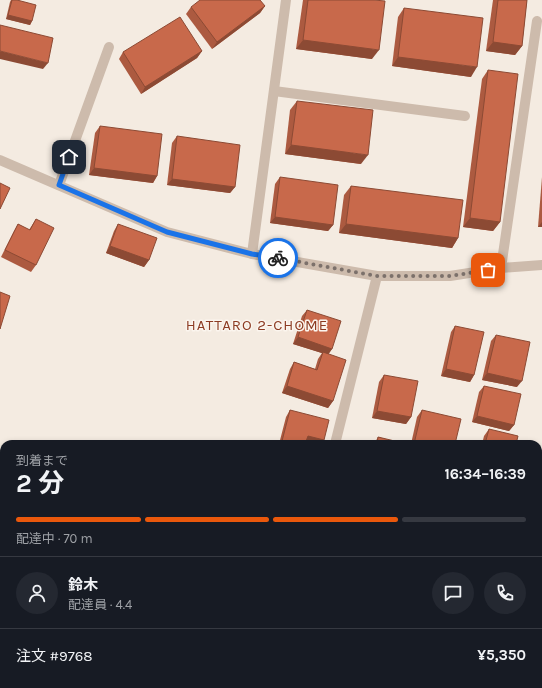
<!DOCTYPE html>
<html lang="ja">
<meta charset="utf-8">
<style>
:root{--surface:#171b24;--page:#242831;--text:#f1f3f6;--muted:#9ea1a6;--line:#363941;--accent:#ea580c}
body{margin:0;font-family:Karla,"Noto Sans JP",sans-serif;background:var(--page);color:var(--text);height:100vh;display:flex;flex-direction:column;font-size:15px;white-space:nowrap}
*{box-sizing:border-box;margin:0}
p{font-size:13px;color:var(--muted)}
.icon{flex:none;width:22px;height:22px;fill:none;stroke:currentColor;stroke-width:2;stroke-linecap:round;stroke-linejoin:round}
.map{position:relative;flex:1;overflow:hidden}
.panel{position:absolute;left:0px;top:440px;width:542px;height:248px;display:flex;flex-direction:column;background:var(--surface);border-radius:12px 12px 0 0;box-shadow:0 2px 6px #0003}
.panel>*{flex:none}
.pin{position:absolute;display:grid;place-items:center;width:34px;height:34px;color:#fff;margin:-17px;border-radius:8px;box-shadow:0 2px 6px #0006}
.courier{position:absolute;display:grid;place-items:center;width:40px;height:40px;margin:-20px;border:3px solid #1a73e8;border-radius:50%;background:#fff;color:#222;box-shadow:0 1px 5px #0007}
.headline em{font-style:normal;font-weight:700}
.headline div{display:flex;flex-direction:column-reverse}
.headline{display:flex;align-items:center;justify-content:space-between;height:68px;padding:0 16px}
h1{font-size:26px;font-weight:700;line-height:30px}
.bar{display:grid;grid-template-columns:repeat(4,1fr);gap:6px 4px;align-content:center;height:48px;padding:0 16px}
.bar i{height:5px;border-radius:3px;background:var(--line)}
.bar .current{background:var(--accent)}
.bar p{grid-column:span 4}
.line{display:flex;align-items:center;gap:10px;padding:0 16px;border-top:1px solid var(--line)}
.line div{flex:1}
.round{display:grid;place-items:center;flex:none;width:42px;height:42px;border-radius:21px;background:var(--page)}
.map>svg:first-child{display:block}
</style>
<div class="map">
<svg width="542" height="688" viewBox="0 0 542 688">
<rect width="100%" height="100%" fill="#f4ebe1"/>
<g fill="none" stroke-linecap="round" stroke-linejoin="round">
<g stroke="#cdbbac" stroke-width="10">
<polyline points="274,91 465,116"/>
<polyline points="0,160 167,232 252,254 377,276 450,276 501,268 542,265"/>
<polyline points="59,185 109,47"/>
<polyline points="252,254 286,0"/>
<polyline points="501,268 537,21"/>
<polyline points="335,444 377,276"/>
<polyline points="539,520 542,505"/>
<polyline points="538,596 542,597"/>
<polyline points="388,688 389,684"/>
</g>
</g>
<g fill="#ac5a40">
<polygon points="11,0 17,0 32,21 30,25 6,19 10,2"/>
<polygon points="303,0 374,0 372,59 296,49"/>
<polygon points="493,0 527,0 522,46 515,55 486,51"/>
<polygon points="265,6 260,13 212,49 186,14 191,7"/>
<polygon points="404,8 471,77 392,66 398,17"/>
<polygon points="202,51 197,58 141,94 119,59 123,52"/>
<polygon points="488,70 500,222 493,231 463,227 482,79"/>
<polygon points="297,101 361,164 285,154 290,110"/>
<polygon points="100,126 157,176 153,183 89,175 95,133"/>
<polygon points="177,136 235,187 230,193 167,185 172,143"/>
<polygon points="280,177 333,225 328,231 270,223 275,184"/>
<polygon points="542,177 542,227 538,227"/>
<polygon points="351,186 458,238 452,248 339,233 344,195"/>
<polygon points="36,219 36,265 31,272 1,257 14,231 18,224 29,230"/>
<polygon points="118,224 149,260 144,267 106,253 114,231"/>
<polygon points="307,310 332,349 328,354 333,401 328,408 282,393 290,369 294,362 315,369 318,359 322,353 293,344 302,316"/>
<polygon points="455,326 474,375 470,382 441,376 451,332"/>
<polygon points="496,335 517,387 482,380 491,341"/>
<polygon points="384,375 411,417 406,424 372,418 379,382"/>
<polygon points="484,386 514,425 509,431 472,422 479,392"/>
<polygon points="290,410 324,440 321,444 309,444 306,443 305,444 279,444 286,417"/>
<polygon points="422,410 455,444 411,444 417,417"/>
<polygon points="489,429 516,444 482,444 484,436"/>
<polygon points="378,437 403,444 374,444"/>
<polygon points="97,684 154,684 153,688 97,688 98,684"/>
<polygon points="229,684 301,684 300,688 228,688"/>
</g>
<g fill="#8c4a34">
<polygon points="265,6 260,13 212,49 217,42"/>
<polygon points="8,15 32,21 30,25 6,19"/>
<polygon points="303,40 379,50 372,59 296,49"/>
<polygon points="493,42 522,46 515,55 486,51"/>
<polygon points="0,51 48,63 43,69 0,59"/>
<polygon points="202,51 197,58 141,94 145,87"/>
<polygon points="398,57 477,67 471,77 392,66"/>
<polygon points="291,145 368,155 361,164 285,154"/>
<polygon points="94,168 157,176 153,183 89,175"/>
<polygon points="172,179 235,187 230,193 167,185"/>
<polygon points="275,217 333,225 328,231 270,223"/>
<polygon points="470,218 500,222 493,231 463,227"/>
<polygon points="542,222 542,227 538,227"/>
<polygon points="346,224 458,238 452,248 339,233"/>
<polygon points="110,246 149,260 144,267 106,253"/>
<polygon points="298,337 332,349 328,355 293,344"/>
<polygon points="446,369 474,375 470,382 441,376"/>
<polygon points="487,373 522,381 517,387 482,380"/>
<polygon points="287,386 333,401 328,408 282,393"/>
<polygon points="377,411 411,417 406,424 372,418"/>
<polygon points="477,416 514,425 509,431 472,422"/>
<polygon points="308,436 324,440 321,444 309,444 303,442"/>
<polygon points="282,441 293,444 280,444"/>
<polygon points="1,617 4,617 4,628 0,627 0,618"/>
<polygon points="101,684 133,684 146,688 98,688"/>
<polygon points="329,684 360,684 373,687 372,688 345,688"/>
<polygon points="423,684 452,684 449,688 440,688"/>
</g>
<g fill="#c8694b" stroke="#8c4a34">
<polygon points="12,0 17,0 36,5 32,21 8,15"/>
<polygon points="200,0 260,0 265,6 217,42 191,7"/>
<polygon points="308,0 374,0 385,1 379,50 303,40"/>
<polygon points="498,0 527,0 522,46 493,42"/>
<polygon points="404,8 483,18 477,67 398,57"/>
<polygon points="180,17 202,51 145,87 123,52"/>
<polygon points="0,25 53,38 48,63 0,51"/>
<polygon points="488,70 518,74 500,222 470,218"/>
<polygon points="297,101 373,110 368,155 291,145"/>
<polygon points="100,126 162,134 157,176 94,168"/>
<polygon points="177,136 240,145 235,187 172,179"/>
<polygon points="280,177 338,185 333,225 275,217"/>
<polygon points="0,183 10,188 0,209"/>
<polygon points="351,186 463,200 458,238 346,224"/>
<polygon points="36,219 54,228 36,265 5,250 18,224 30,230"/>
<polygon points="118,224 157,238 149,260 110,246"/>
<polygon points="0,292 10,296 0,329"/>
<polygon points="307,310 341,321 332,349 298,337"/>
<polygon points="455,326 484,332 474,375 446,369"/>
<polygon points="496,335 530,342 522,381 487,373"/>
<polygon points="323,352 346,360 333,401 287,386 294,362 317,370"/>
<polygon points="384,375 418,381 411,417 377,411"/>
<polygon points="484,386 521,394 514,425 477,416"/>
<polygon points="290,410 329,420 324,440 308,436 305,444 293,444 282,441"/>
<polygon points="422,410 461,419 455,444 414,444"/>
<polygon points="489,429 518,436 516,444 485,444"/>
<polygon points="378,437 403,443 403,444 377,444"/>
<polygon points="0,592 4,594 4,617 1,617 0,620"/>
<polygon points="111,684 120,684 119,686"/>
<polygon points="133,684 154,684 153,688 146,688"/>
<polygon points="197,684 216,684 215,688 198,688 196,687"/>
<polygon points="233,684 301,684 300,688 232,688"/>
<polygon points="360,684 373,684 373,687"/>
<polygon points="426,685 440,688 426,688"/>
</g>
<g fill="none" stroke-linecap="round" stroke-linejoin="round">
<polyline stroke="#7c716b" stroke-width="4" stroke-dasharray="0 7.2" points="278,258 377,276 450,276 488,270"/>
<polyline stroke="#1a73e8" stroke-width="5" points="69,157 59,185 167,232 252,254 278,258"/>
</g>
<g text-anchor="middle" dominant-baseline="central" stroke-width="3" stroke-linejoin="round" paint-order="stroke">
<g font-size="15" letter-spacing="1" fill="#8c3b22" stroke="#fbf5ee">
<text x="257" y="325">HATTARO 2-CHOME</text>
</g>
</g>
</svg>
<div class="pin" style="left:488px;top:270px;background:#ea580c"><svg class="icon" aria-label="bag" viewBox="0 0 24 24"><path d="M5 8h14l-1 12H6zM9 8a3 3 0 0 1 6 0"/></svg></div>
<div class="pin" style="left:69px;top:157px;background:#1f2937"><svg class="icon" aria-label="home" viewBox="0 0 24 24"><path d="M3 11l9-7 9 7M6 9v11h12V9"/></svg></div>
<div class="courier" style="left:278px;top:258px"><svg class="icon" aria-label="bike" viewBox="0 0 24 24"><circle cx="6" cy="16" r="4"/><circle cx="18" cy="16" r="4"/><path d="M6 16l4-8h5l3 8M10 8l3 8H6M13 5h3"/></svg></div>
<section class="panel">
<div class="headline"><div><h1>2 分</h1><p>到着まで</p></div><em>16:34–16:39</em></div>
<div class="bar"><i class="current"></i><i class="current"></i><i class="current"></i><i></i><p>配達中 · 70 m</p></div>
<div class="line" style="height:72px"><a class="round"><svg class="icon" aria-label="person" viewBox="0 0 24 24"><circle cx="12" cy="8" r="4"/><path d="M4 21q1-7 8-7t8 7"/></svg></a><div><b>鈴木</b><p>配達員 · 4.4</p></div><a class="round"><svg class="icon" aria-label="chat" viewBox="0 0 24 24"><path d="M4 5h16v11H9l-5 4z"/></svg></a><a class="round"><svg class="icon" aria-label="phone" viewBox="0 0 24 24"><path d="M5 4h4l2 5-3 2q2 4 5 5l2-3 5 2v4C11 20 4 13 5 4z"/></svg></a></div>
<div class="line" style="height:52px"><div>注文 #9768</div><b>¥5,350</b></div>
</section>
</div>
